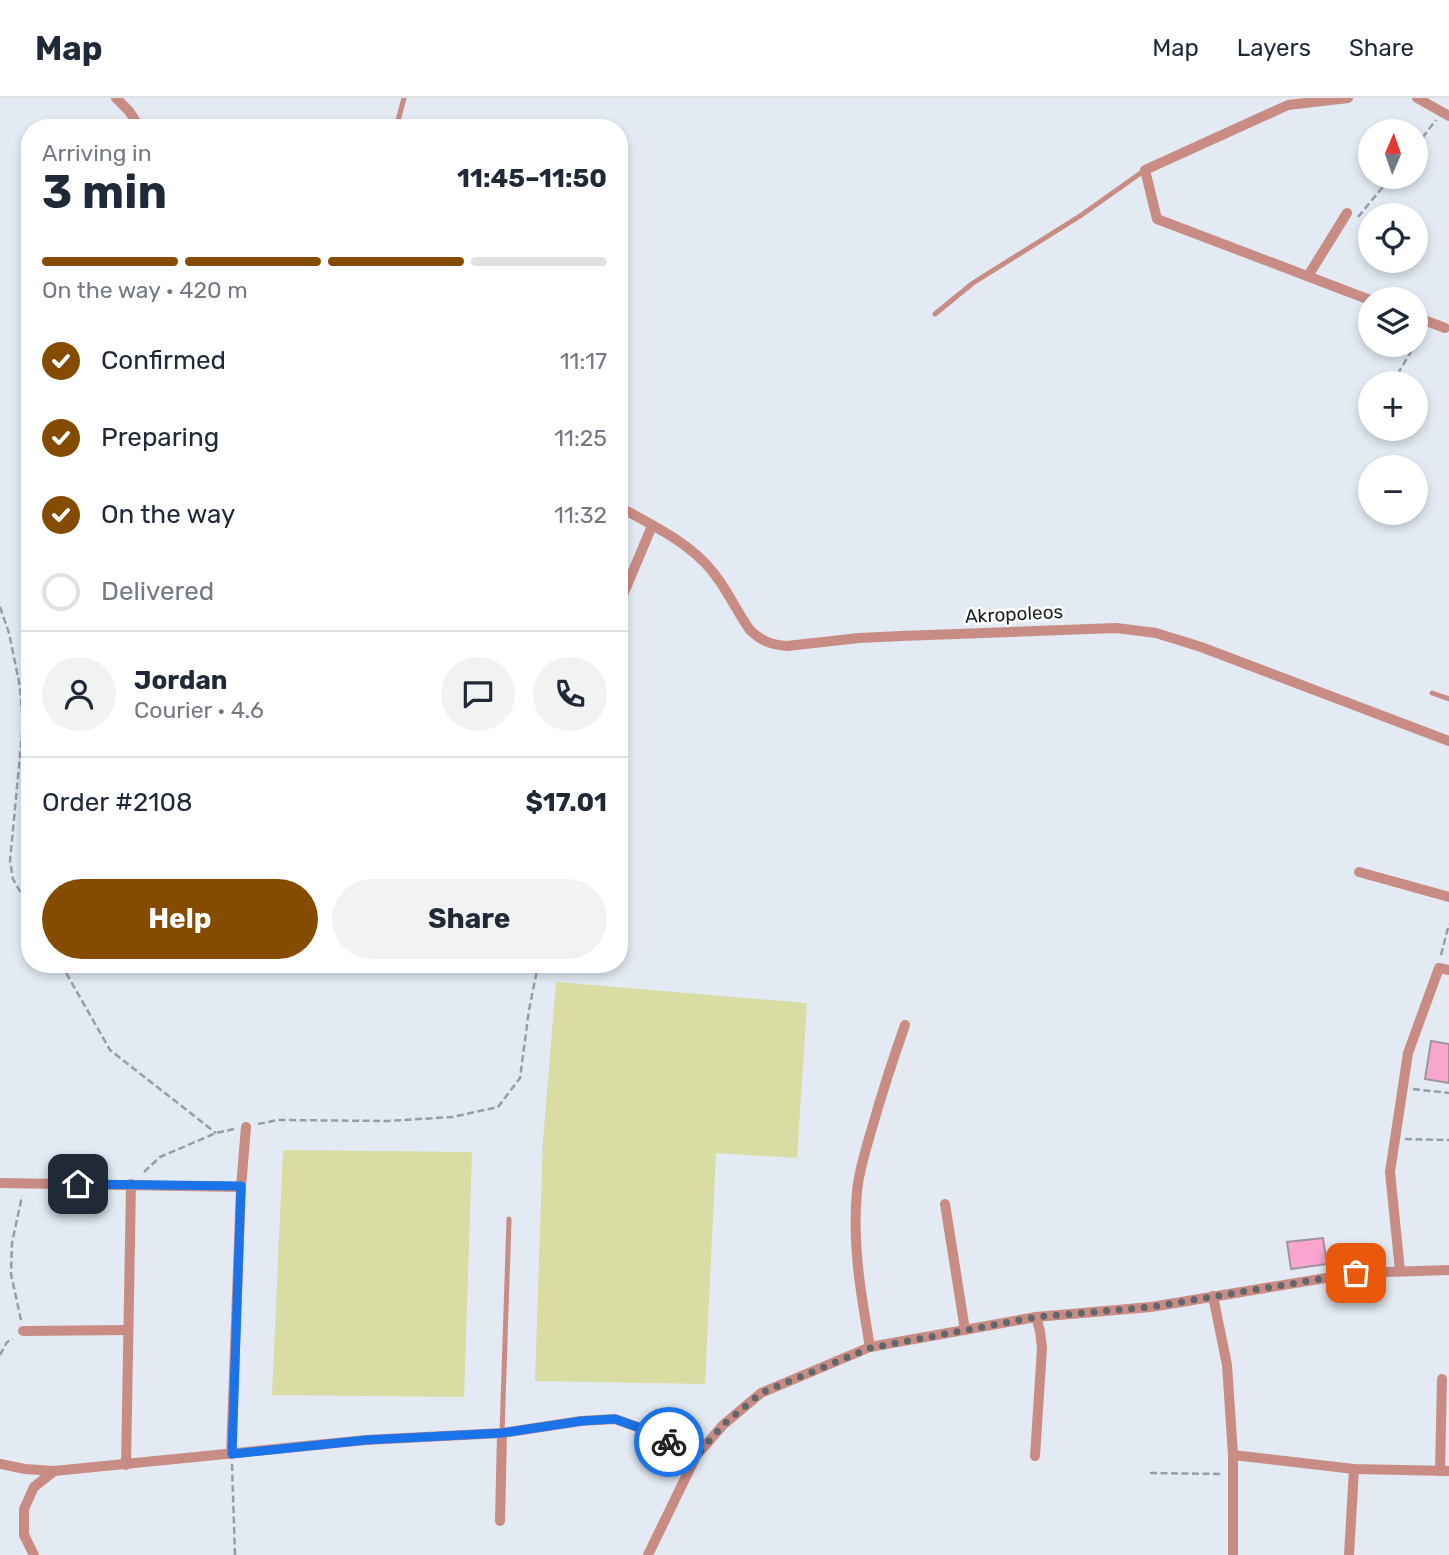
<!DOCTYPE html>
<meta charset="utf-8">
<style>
:root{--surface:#fff;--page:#f2f2f3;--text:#1f2937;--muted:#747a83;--line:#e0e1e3;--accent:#854b00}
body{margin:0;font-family:Rubik,sans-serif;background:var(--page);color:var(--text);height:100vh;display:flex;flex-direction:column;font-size:26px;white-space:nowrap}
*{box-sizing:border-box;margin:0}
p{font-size:23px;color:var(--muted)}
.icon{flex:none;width:38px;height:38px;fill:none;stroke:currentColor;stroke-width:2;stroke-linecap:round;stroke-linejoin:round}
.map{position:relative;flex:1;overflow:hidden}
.sheet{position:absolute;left:21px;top:21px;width:607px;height:854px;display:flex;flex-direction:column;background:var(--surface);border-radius:28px;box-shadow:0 4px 10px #0003}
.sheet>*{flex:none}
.needle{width:46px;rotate:2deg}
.fabs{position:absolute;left:1358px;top:21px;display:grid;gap:14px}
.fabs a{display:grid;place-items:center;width:70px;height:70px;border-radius:50%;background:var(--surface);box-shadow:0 4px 10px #0003;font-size:35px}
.pin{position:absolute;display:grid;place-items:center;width:60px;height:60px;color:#fff;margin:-30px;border-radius:14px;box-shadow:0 4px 10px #0006}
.courier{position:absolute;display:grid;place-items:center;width:70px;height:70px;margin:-35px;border:5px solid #1a73e8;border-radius:50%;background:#fff;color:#222;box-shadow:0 2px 9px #0007}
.summary em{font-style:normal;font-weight:700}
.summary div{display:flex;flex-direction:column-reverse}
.summary{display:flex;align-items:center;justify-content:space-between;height:119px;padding:0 21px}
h1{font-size:46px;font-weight:700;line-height:52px}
.bar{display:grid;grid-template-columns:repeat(4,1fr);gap:10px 7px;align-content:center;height:84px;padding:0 21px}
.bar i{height:9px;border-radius:5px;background:var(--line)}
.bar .active{background:var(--accent)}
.bar p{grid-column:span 4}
.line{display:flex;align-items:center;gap:18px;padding:0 21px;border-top:2px solid var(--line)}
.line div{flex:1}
.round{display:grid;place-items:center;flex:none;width:74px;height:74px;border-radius:37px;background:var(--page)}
ol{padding:0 21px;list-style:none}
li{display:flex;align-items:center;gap:21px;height:77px}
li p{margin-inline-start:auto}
li .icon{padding:7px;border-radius:50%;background:var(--accent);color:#fff;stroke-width:4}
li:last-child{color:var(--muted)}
li i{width:38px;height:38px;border:4px solid var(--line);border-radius:50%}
.cta{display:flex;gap:14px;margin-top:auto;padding:14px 21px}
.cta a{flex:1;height:80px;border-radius:42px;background:var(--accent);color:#fff;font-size:28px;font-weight:700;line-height:80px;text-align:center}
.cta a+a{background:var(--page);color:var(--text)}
header{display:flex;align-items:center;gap:42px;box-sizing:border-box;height:98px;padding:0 35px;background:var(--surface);border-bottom:2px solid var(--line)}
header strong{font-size:33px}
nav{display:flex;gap:38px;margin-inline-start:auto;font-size:24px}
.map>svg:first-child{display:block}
</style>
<header>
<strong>Map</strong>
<nav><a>Map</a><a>Layers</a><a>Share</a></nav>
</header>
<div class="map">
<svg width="1449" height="1457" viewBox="0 0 1449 1457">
<rect width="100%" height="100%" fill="#e3eaf3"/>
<g fill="#d9dca3">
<polygon points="556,884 807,905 797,1060 716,1055 705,1286 535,1283 543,1043"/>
<polygon points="283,1052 472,1054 464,1299 272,1297"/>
</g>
<g fill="#f8a6cf" stroke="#9f9599" stroke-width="2">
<polygon points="1431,943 1449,946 1449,985 1425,981"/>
<polygon points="1323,1140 1327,1166 1291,1171 1287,1144"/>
</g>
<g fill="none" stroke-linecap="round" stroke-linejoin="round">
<g stroke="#989da4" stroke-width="2.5" stroke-dasharray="7 3.5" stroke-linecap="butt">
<polyline points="1416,48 1436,22"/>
<polyline points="1358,119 1391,79"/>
<polyline points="1416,245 1423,232"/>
<polyline points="1392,285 1415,247"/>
<polyline points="0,509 9,535 20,589 23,626 10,763 13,781 30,811"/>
<polyline points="1441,857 1449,826"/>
<polyline points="61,866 110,952 216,1035"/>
<polyline points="1413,991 1449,995"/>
<polyline points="258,1026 278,1022 387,1023 452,1019 498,1009 520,980 529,912 537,872 540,866"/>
<polyline points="1405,1041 1449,1042"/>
<polyline points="144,1074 160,1059 216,1035 234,1031"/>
<polyline points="21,1222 11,1176 12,1145 22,1098"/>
<polyline points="0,1257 7,1244 13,1241"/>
<polyline points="232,1366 235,1457"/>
<polyline points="1150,1375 1223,1376"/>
</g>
<g stroke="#c98c84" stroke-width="5">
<polyline points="396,30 404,0"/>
<polyline points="935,216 973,185 1080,118 1145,72"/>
<polyline points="1432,595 1449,601"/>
<polyline points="502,1335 509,1121"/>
</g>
<g stroke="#c98c84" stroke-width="10">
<polyline points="116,0 129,13 140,30"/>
<polyline points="1348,0 1288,7 1145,72 1157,121 1370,202"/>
<polyline points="1417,0 1449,18"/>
<polyline points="1308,178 1347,115"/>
<polyline points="1416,219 1445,230"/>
<path d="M620,409C651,427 689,444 712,473C727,491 737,514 750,532C761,543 772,547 787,548L859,540L901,538L1116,530L1156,535L1201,549L1449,643"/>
<polyline points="620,504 652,428"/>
<polyline points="1359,774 1449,799"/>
<polyline points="0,1085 241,1089"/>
<polyline points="945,1106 965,1232"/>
<polyline points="1400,1173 1390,1074 1408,955 1439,870 1449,872"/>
<polyline points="1213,1198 1227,1267 1233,1357 1233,1457"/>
<polyline points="23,1233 128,1232"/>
<path d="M870,1249C861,1197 852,1146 857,1093C859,1072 866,1051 872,1030C882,995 893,961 905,927"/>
<polyline points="231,1356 241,1089 246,1029"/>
<polyline points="1233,1357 1354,1371 1449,1373"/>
<polyline points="1035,1358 1042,1250 1040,1233 1036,1219"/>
<polyline points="0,1366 25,1371 54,1373 366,1342 502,1335 581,1323 615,1321 643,1331 696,1358"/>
<polyline points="126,1367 131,1086"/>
<polyline points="1440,1373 1442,1281"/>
<polyline points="500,1423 502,1335"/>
<polyline points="34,1457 24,1437 24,1411 34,1389 54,1373"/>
<polyline points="648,1457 696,1358 723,1327 761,1295 870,1249 1036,1219 1151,1209 1356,1175 1449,1172"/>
<polyline points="1349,1457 1354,1371"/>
</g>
</g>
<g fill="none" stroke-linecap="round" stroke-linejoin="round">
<polyline stroke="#62676c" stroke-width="7" stroke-dasharray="0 12.6" points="669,1344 696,1358 723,1327 761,1295 870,1250 1036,1219 1151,1209 1356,1175"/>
<polyline stroke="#1a73e8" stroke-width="9" points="78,1086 241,1088 232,1356 366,1342 502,1335 581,1323 615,1321 643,1331 669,1344"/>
</g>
<g text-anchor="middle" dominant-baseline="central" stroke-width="5" stroke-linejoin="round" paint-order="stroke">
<g font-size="19" fill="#1d2023" stroke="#fff">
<text transform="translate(1014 516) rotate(-3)">Akropoleos</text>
</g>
</g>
</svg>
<div class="fabs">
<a><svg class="needle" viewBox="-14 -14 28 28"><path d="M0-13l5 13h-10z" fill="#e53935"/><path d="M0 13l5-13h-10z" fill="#747a83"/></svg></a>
<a><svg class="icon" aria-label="locate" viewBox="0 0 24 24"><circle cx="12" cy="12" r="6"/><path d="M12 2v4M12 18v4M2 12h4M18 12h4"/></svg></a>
<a><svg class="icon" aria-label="layers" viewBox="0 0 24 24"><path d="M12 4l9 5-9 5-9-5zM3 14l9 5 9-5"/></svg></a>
<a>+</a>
<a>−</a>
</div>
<div class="pin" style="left:1356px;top:1175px;background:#ea580c"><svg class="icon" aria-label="bag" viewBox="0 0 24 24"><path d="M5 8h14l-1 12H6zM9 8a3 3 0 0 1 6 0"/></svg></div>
<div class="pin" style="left:78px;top:1086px;background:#1f2937"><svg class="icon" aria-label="home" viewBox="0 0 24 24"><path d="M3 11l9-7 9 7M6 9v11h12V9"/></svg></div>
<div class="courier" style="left:669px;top:1344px"><svg class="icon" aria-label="bike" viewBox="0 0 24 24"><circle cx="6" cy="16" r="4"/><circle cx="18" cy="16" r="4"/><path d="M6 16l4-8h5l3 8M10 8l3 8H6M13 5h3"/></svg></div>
<section class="sheet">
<div class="summary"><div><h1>3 min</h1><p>Arriving in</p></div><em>11:45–11:50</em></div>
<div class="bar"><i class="active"></i><i class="active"></i><i class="active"></i><i></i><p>On the way · 420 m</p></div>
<ol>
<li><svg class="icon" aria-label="check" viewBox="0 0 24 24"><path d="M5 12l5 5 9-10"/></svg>Confirmed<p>11:17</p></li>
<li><svg class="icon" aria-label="check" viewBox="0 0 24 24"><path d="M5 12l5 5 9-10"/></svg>Preparing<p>11:25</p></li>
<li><svg class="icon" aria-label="check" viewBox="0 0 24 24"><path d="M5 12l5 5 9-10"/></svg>On the way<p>11:32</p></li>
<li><i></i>Delivered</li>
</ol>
<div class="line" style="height:126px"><a class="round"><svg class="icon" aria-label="person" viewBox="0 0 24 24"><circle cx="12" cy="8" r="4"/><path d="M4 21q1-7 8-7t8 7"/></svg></a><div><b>Jordan</b><p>Courier · 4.6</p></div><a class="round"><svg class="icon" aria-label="chat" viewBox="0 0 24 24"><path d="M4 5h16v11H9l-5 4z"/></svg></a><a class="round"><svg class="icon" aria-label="phone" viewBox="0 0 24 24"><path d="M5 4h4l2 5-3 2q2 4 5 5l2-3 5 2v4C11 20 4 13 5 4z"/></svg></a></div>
<div class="line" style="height:91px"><div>Order #2108</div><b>$17.01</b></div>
<div class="cta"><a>Help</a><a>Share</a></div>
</section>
</div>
